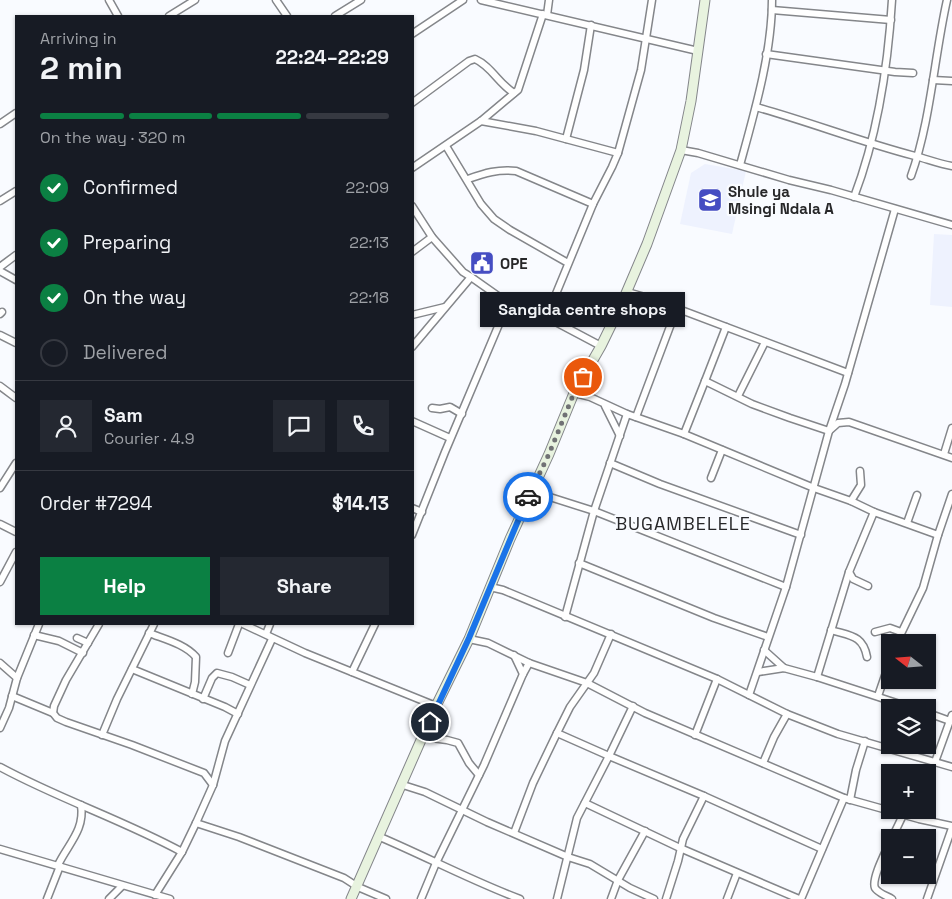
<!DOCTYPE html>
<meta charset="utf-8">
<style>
:root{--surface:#171b24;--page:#242831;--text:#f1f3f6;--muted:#9ea1a6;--line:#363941;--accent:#0b8043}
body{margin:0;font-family:"Space Grotesk",sans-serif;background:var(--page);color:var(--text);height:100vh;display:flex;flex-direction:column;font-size:19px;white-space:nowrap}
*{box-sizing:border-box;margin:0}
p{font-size:16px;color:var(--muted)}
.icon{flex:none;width:28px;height:28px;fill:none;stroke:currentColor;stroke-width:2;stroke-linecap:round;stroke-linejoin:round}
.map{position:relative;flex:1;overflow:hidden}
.details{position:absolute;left:15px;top:15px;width:399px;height:610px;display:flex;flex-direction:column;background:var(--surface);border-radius:0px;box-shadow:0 1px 4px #0004}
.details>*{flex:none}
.needle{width:32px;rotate:287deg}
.fabs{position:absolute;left:881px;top:634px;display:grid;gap:10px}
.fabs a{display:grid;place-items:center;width:55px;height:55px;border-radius:0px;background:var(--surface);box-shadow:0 1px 4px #0004;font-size:25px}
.pin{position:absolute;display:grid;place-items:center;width:42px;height:42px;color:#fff;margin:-21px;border:2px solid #fff;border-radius:50%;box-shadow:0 1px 5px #0007}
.courier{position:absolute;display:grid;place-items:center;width:50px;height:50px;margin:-25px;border:4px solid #1a73e8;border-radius:50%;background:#fff;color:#222;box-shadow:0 1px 6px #0007}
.bubble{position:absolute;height:35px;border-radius:0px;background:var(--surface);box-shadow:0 1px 4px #0004;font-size:16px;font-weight:800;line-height:35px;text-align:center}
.summary em{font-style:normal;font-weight:800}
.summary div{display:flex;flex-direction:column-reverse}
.summary{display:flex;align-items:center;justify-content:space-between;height:85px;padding:0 25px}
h1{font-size:32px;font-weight:800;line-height:38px}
.bar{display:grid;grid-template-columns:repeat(4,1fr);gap:8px 5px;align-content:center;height:60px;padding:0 25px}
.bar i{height:6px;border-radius:4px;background:var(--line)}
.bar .on{background:var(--accent)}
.bar p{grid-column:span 4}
.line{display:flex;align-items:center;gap:12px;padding:0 25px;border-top:1px solid var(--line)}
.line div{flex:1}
.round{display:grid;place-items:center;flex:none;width:52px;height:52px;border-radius:0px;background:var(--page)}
ol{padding:0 25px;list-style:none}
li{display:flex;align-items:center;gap:15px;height:55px}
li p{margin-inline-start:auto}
li .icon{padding:5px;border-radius:50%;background:var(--accent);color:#fff;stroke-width:4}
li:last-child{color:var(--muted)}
li i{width:28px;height:28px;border:2px solid var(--line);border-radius:50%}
.cta{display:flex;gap:10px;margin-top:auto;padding:10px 25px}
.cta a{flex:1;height:58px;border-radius:0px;background:var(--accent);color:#fff;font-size:20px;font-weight:800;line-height:58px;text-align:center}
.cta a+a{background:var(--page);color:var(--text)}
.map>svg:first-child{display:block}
</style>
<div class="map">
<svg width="952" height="899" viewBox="0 0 952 899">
<rect width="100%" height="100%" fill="#f9fbff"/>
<g fill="#eef2fe">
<polygon points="705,164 746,171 732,234 680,224 691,173"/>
<polygon points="934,234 952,235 952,307 930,305"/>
</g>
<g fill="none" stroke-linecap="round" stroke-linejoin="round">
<defs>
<g id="street">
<polyline points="109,0 118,16"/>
<polyline points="276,0 287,16"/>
<polyline points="481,0 698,51"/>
<polyline points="772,10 891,20"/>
<polyline points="547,15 549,0"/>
<polyline points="169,16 195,0"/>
<polyline points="335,16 361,0"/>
<polyline points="412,34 463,0"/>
<polyline points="766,54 895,72 913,73"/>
<polyline points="933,80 952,81"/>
<path d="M412,103L469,61L475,59C491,66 499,84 514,93"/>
<path d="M756,107C810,122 861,142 915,156C927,159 939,164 952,166"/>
<polyline points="481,121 536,131 618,153"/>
<polyline points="0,124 16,113"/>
<polyline points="566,139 584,70 591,25"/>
<polyline points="446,146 481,204 494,219 510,230 568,263"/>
<polyline points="681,150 698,153 789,180 831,190 952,225"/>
<path d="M740,165C754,114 772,53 772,0"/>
<polyline points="412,168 481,121 518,90 543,14"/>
<path d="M911,176C931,120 934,58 947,0"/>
<path d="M468,179C485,173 498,169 516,171L593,204"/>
<path d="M854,197C878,134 888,67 892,0"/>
<polyline points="0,201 16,191"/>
<polyline points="412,206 432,237 463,272 471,277 508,303 550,319 601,346"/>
<polyline points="412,252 432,237"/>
<polyline points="0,267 16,255"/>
<polyline points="0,271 16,280"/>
<polyline points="627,292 652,299 848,373"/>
<polyline points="0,314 2,312"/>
<polyline points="412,315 445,307"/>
<polyline points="546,318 593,204 612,167 618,153 641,70 652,0"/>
<polyline points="0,335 16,343"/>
<polyline points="412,347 471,277"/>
<polyline points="705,381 726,327"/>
<polyline points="0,386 16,398"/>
<polyline points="574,393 590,397 627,414 684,434 814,488 851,501 874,512 849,572 817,677"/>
<polyline points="738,396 765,342"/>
<polyline points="605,406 620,436"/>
<polyline points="432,408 440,409 450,407 462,414"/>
<polyline points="636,417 677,308"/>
<polyline points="412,421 450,438"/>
<polyline points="684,434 705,381 752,404 790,418 829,431 838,423 849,422 952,458"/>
<polyline points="944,454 952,428"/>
<polyline points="610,463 660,484 801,535"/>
<polyline points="711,478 722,450"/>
<polyline points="0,488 16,463"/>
<polyline points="531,491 594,511 786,587"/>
<polyline points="851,501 861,485 860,471"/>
<polyline points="412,508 422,512"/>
<polyline points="874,512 938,535"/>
<polyline points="907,523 917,495"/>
<polyline points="0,524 16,532"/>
<polyline points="412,535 445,452 508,303"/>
<polyline points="579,563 714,618 768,637"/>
<polyline points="849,572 853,579 868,586"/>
<polyline points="0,582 16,552"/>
<polyline points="490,587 503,590 717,679 787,714 815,725 838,734 952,767"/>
<polyline points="565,617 594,511 627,414"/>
<polyline points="243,624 305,653 436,706"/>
<path d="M831,630C850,636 863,635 867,657"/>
<polyline points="875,632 890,628 901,632"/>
<path d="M149,633C164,639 185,644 196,657L195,682L192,694"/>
<polyline points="266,634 270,624"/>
<polyline points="34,635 59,641 83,653"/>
<polyline points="77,638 88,643"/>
<polyline points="469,639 488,643 529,663 587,683 645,713 844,798 919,819 952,826"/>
<polyline points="897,642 923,588 938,535 952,494"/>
<polyline points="764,650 784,668"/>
<polyline points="228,653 239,624"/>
<polyline points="514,655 523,674"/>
<polyline points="0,663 17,678"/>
<polyline points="132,669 225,707 238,714"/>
<polyline points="352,672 375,624"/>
<polyline points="758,672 784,668 817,677 912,708"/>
<polyline points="749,695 786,587 829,431 845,384 895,209"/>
<polyline points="12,696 53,713 57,718 66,722 132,745 204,773 213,785"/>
<polyline points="878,696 890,661"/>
<polyline points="203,699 212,678 217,673 232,677 250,685"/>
<polyline points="633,706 609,756 704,796 822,849"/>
<polyline points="53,713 54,706 66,680 99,624"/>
<polyline points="928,713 950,721"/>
<polyline points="0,728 9,708 17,678 39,624"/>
<polyline points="102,735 117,699 154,624"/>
<polyline points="695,735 717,679"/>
<polyline points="424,737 447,740 458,743 469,763 479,775"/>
<polyline points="935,762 952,715"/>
<polyline points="763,763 774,737 787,714"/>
<path d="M0,767C59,799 123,820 182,852"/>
<polyline points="403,785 425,792 487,822 568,857 590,864 630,888 654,899"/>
<polyline points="850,800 856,770 865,741"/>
<polyline points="585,803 680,848 799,899"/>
<polyline points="196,823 239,837 344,878 358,887 386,899"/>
<polyline points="514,833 533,783 557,733"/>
<path d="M380,837C427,857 472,881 520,899"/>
<polyline points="892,838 903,815"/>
<path d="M890,842C886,851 871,879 875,888C878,893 887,896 892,899"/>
<polyline points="0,849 170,899"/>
<path d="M58,865C68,844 85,830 81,805"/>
<polyline points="155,895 182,852 196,823 213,785 225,741 272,639"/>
<polyline points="47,899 60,866"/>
<polyline points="109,899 122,886"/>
<polyline points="421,899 436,863 484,765 523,674 529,663"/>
<polyline points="557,899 577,818 609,756 557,733 570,707 594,673 611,634"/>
<polyline points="611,899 618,880 645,831"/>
<polyline points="666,899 678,861 683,839 704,796"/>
<polyline points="727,899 737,873"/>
<polyline points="801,899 844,798"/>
<polyline points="927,899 952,828"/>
</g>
<polyline id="secondary" points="351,899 436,706 469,639 510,539 549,454 574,393 601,346 621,305 647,244 681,150 691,101 705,0"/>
</defs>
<use href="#street" stroke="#84868a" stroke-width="9"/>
<use href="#secondary" stroke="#84868a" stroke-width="11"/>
<use href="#street" stroke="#fff" stroke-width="6"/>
<use href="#secondary" stroke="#e8f3df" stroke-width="9"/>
</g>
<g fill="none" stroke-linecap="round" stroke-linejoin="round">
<polyline stroke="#707174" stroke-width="5" stroke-dasharray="0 9" points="528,497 549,454 574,393 583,377"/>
<polyline stroke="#1a73e8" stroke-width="6" points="430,722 469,638 528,497"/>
</g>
<defs>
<symbol id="school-square" viewBox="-11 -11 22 22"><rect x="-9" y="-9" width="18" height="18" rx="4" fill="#454dc2" stroke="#f9fbff"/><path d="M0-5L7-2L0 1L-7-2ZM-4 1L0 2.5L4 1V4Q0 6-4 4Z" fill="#fff"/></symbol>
<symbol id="civic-square" viewBox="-11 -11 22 22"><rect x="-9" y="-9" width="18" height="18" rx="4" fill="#454dc2" stroke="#f9fbff"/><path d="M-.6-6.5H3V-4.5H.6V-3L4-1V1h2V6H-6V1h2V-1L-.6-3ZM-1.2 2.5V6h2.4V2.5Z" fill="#fff"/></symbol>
</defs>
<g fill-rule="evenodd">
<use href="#school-square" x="696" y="186" width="28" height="28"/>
<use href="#civic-square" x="468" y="249" width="28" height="28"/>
</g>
<g text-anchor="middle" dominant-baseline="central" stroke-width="4.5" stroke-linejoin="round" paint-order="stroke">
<g font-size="15" font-weight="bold" fill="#272729" stroke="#f9fbff" text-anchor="start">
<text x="728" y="191">Shule ya<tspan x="728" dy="17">Msingi Ndala A</tspan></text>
<text x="500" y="263">OPE</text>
</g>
<g font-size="18" letter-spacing="1" fill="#272729" stroke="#f9fbff">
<text x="683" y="523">BUGAMBELELE</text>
</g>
</g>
</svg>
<div class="fabs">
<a><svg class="needle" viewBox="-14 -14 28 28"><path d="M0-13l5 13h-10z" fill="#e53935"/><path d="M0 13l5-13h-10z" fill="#9ea1a6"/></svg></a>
<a><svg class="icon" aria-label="layers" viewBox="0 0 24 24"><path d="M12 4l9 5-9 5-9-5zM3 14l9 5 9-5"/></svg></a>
<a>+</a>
<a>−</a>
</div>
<div class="pin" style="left:583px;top:377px;background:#ea580c"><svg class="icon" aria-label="bag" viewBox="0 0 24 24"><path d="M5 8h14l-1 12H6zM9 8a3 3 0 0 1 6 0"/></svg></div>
<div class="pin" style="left:430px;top:722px;background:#1f2937"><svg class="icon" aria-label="home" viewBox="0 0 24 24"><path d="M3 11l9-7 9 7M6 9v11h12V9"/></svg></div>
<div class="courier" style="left:528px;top:497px"><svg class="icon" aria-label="car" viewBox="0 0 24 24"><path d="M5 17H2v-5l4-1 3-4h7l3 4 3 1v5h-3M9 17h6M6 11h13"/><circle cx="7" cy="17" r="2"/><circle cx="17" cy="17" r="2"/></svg></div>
<div class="bubble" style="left:480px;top:292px;width:205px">Sangida centre shops</div>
<section class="details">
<div class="summary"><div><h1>2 min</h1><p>Arriving in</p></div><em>22:24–22:29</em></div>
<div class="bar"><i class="on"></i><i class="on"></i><i class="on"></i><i></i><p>On the way · 320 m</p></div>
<ol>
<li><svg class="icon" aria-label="check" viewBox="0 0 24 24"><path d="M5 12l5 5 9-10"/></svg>Confirmed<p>22:09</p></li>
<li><svg class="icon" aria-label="check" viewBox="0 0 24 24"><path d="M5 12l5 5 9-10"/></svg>Preparing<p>22:13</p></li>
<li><svg class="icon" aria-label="check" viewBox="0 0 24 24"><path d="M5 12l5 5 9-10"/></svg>On the way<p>22:18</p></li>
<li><i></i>Delivered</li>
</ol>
<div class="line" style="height:90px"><a class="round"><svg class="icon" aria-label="person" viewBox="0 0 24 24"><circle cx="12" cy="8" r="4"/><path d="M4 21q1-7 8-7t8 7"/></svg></a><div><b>Sam</b><p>Courier · 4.9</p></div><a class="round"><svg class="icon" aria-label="chat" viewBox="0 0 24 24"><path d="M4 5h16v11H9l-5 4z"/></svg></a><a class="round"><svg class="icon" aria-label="phone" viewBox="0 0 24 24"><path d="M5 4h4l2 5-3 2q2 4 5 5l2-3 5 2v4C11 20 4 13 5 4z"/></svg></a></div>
<div class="line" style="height:65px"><div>Order #7294</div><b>$14.13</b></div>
<div class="cta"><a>Help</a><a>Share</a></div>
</section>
</div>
